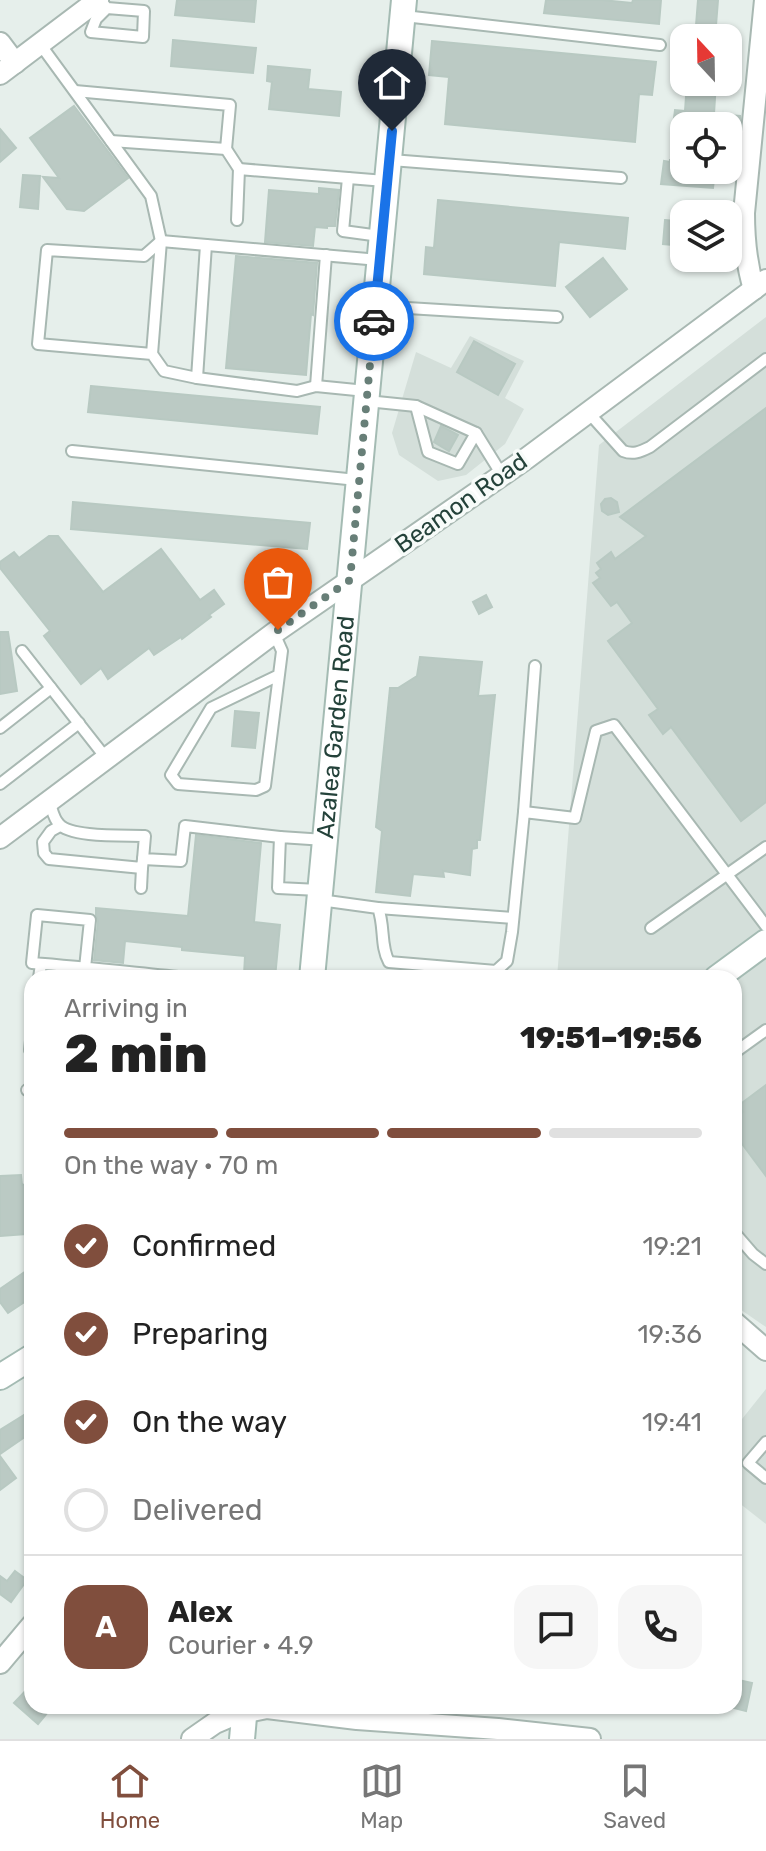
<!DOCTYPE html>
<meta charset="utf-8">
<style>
:root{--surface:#fff;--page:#f6f6f6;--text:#222;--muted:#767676;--line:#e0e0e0;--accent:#804e3d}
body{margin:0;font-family:Rubik,sans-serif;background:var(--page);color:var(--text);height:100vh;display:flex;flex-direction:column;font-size:30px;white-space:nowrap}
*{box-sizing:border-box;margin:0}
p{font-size:26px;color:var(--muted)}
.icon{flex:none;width:44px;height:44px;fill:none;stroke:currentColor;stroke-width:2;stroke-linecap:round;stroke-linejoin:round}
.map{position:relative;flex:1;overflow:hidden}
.sheet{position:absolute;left:24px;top:970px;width:718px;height:744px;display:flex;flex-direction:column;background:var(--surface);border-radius:24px;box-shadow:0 2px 6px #0004}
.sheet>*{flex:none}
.needle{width:52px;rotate:338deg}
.buttons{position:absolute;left:670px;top:24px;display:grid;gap:16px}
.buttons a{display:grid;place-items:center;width:72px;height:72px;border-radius:16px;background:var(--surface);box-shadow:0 2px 6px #0004;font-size:40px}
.pin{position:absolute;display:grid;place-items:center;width:68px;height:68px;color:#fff;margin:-82px -34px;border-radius:50% 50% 50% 0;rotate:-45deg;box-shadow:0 0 8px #0007}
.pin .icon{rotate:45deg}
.courier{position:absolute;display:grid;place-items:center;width:80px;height:80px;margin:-40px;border:6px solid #1a73e8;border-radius:50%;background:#fff;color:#222;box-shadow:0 2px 10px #0007}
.head em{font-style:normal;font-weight:800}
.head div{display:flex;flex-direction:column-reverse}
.head{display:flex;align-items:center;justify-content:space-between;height:136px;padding:0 40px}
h1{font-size:52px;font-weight:800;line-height:60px}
.bar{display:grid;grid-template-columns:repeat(4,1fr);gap:12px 8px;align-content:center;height:96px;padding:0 40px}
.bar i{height:10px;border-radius:6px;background:var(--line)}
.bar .active{background:var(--accent)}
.bar p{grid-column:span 4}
.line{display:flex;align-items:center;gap:20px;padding:0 40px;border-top:2px solid var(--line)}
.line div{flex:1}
.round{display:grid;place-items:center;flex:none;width:84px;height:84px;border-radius:24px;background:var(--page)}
ol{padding:0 40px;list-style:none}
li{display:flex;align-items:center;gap:24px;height:88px}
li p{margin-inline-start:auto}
li .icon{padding:8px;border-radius:50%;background:var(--accent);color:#fff;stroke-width:4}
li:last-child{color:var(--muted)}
li i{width:44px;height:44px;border:4px solid var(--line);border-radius:50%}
.dock{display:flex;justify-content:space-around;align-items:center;height:112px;border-top:2px solid var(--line);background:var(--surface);font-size:22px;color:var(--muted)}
.dock a{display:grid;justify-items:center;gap:4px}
.dock .active{color:var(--accent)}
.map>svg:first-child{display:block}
</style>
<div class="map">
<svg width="766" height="1739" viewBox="0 0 766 1739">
<rect width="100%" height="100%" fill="#e6efeb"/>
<g fill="#d4dfda">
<polygon points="766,317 766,1327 734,1305 734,978 557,978 599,445"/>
<polygon points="470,336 524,361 505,398 524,409 505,444 466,475 438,481 399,455 392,433 416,352 451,368"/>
<polygon points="766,1389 766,1524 734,1499 734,1429"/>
</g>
<g fill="#bbcac4" stroke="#b8c9c2" stroke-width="2">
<polygon points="177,0 256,0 254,22 175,15"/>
<polygon points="546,0 602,0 632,3 633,0 661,0 659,24 544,13"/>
<polygon points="698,0 718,0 715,38 695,38"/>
<polygon points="173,40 256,48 253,73 171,66"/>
<polygon points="432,41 656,62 652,95 639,94 635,142 445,124 449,77 429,75"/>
<polygon points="268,66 310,70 308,89 341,92 339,116 269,109 272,82 267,81"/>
<polygon points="687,82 716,82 714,114 740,116 740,126 673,126 675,110 685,111"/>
<polygon points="74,106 128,178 84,211 67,209 43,177 59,178 30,138"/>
<polygon points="0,129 16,148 0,162"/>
<polygon points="670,160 684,161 684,170 715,170 713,188 661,184 664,161 670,162"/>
<polygon points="23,175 40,176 38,209 20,207"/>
<polygon points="319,188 339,190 335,226 327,226 327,228 315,227 313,246 265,242 269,190 319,194"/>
<polygon points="438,200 628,218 625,249 559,242 555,286 424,274 426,247 434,248"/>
<polygon points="665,220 684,222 684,246 663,244"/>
<polygon points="236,256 317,263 313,315 311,314 306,375 226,368"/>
<polygon points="603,258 627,289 590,317 566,287"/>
<polygon points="474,341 515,364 498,395 457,372"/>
<polygon points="91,386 320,407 317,434 88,412"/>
<polygon points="766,408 766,802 741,821 671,727 663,734 649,715 658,709 608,641 632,623 617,602 611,606 593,583 600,578 596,573 601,569 597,563 611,552 615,559 646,536 620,517"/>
<polygon points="441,426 458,435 449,451 434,442"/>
<polygon points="611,498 617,502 619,512 608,515 602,511 601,504 605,499"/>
<polygon points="73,502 310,523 307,549 71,529"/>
<polygon points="49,536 58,536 103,592 161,549 200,600 214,590 224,604 209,615 211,617 182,639 181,637 154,655 149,648 108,679 101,668 81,684 44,636 50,631 0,568 0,562 14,552 19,558"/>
<polygon points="486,595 492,607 479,614 473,602"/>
<polygon points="0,632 8,632 17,691 0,694"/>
<polygon points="420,657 482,662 478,696 495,695 480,840 477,840 477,848 472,849 470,875 443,871 444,877 413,874 410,896 376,892 382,831 376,827 390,688 398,688 417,676"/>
<polygon points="235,711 259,713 255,748 232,746"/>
<polygon points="196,835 261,843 254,922 280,925 275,978 244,975 245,956 182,950 182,947 125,941 123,963 94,960 98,921 96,915 96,908 188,916"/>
<polygon points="766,1085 766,1176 734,1133 740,1129 734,1121 734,1118 743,1112 738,1106"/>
<polygon points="21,1175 22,1185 28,1184 29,1198 32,1197 32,1223 25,1223 26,1234 0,1236 0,1176"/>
<polygon points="32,1267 32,1297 8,1313 0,1302 0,1289"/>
<polygon points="32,1410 32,1432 0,1454 0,1430"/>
<polygon points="0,1456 16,1478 0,1490"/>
<polygon points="15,1571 27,1580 11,1602 0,1594 0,1576 7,1581"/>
<polygon points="734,1679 752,1683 746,1711 734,1708"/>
<polygon points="32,1684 32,1706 53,1706 38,1724 14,1703"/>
</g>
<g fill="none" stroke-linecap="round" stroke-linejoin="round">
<defs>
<g id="lane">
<polyline points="100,0 107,8 144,11 143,37 91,32 96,19 107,8"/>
<polyline points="404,16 660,45"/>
<polyline points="40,44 151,196 161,241 152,354"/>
<polyline points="75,91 230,105 226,149 111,141"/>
<polyline points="226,149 239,169"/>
<polyline points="391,160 621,178"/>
<polyline points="348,178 343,231 380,236"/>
<polyline points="237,220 239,169 385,181"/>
<polyline points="375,306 557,317"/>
<polyline points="197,378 206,245"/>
<polyline points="316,386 326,255"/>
<polyline points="366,391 316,386 297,391 197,378 164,371 152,354 38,344 47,250 144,256 161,241 379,260"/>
<polyline points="367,401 416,406 476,433 502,475"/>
<polyline points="416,406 428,452 458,464 476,433"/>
<path d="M588,412L623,451C633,455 640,452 650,447L766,359"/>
<polyline points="72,451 357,480"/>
<polyline points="274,633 282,651 265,786 256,790 178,784 171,775 211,708 279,675"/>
<polyline points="22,651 106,758"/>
<polyline points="0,728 51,688"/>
<polyline points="0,784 79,723"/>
<path d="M49,801C52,808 53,818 59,824C71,838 126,835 145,836L143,859L181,861L185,826L280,837"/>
<polyline points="524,812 535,666"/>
<polyline points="60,826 51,831 43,842 44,853 49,859 142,868 143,859"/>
<polyline points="141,888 142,868"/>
<polyline points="319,890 278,888 280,837 325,840"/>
<path d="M320,900L378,908C385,926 380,946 389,962L496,971L507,961L512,932L524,812L575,818L596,731L614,725L766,926"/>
<polyline points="378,908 513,918"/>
<polyline points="651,928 766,847"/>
<path d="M85,968L90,920L37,915L32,963C84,967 136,973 188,978"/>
<polyline points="39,978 41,964"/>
<polyline points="30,1050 32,1031"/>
<polyline points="734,1053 766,1030"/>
<polyline points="27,1090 32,1091"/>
<polyline points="734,1232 753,1254 766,1264"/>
<polyline points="766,1442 748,1463 766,1478"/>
</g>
<g id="street">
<polyline points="0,43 15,63"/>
<polyline points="0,74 98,0"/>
<path d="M754,289C746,263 744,240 744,213L765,0"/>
<polyline points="0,838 274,633 527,458 766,280"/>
<polyline points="734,1322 766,1350"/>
<polyline points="0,1663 32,1625"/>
<polyline points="192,1739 215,1723 236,1714 267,1708 357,1719 498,1729 590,1739"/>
</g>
<g id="secondary">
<path id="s1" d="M312,978L404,0"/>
<polyline points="717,978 766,942"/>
<polyline points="0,1377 32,1357"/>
<polyline points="242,1739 245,1706"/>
</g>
</defs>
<use href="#lane" stroke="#a8b8b2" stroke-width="14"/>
<use href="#street" stroke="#a8b8b2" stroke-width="24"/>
<use href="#secondary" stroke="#a4bbb3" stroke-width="28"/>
<use href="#lane" stroke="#fff" stroke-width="10"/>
<use href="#street" stroke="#fff" stroke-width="20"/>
<use href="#secondary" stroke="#fff" stroke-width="24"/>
</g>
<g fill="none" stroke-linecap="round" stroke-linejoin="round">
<polyline stroke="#687f78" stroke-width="8" stroke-dasharray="0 14.4" points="278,630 350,580 374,321"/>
<polyline stroke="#1a73e8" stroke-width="10" points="374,321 392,131"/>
</g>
<g text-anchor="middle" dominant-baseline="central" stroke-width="7" stroke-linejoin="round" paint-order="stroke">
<g font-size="24" fill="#24423a" stroke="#f7fbf9">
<text transform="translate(461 503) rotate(-35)">Beamon Road</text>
<text stroke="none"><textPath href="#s1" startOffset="252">Azalea Garden Road</textPath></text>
</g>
</g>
</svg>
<div class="buttons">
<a><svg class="needle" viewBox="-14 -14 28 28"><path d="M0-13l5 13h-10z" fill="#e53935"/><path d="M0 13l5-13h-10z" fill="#767676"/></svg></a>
<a><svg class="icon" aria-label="locate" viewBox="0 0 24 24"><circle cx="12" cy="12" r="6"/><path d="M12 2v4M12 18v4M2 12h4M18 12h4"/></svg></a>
<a><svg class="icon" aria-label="layers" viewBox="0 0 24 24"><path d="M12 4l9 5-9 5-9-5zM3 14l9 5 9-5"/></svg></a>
</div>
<div class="pin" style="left:278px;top:630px;background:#ea580c"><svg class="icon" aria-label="bag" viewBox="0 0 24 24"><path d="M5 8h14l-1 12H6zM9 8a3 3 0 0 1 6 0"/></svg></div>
<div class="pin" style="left:392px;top:131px;background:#1f2937"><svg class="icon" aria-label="home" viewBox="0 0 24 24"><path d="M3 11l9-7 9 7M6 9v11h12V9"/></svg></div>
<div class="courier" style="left:374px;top:321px"><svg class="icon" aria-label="car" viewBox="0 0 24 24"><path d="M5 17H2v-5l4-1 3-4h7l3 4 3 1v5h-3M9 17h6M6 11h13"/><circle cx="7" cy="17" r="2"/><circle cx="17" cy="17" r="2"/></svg></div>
<section class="sheet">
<div class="head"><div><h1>2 min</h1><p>Arriving in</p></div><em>19:51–19:56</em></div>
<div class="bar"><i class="active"></i><i class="active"></i><i class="active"></i><i></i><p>On the way · 70 m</p></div>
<ol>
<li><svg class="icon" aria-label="check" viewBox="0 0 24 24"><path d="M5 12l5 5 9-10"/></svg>Confirmed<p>19:21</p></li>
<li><svg class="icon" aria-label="check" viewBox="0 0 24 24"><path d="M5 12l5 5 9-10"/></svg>Preparing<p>19:36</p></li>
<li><svg class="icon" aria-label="check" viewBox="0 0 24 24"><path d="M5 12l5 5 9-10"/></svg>On the way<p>19:41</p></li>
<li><i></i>Delivered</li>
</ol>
<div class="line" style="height:144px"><b class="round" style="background:var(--accent);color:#fff">A</b><div><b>Alex</b><p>Courier · 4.9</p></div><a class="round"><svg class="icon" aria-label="chat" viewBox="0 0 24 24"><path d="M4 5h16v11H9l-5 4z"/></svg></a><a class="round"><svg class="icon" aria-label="phone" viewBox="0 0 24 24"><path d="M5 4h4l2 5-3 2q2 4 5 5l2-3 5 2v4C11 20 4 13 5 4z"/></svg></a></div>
</section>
</div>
<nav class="dock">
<a class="active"><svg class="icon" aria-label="home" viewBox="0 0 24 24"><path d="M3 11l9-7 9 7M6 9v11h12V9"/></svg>Home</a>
<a><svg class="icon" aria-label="map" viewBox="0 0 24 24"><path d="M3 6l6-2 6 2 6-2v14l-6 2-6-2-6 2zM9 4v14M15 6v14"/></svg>Map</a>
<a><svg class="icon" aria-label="saved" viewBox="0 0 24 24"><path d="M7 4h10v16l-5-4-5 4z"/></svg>Saved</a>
</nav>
